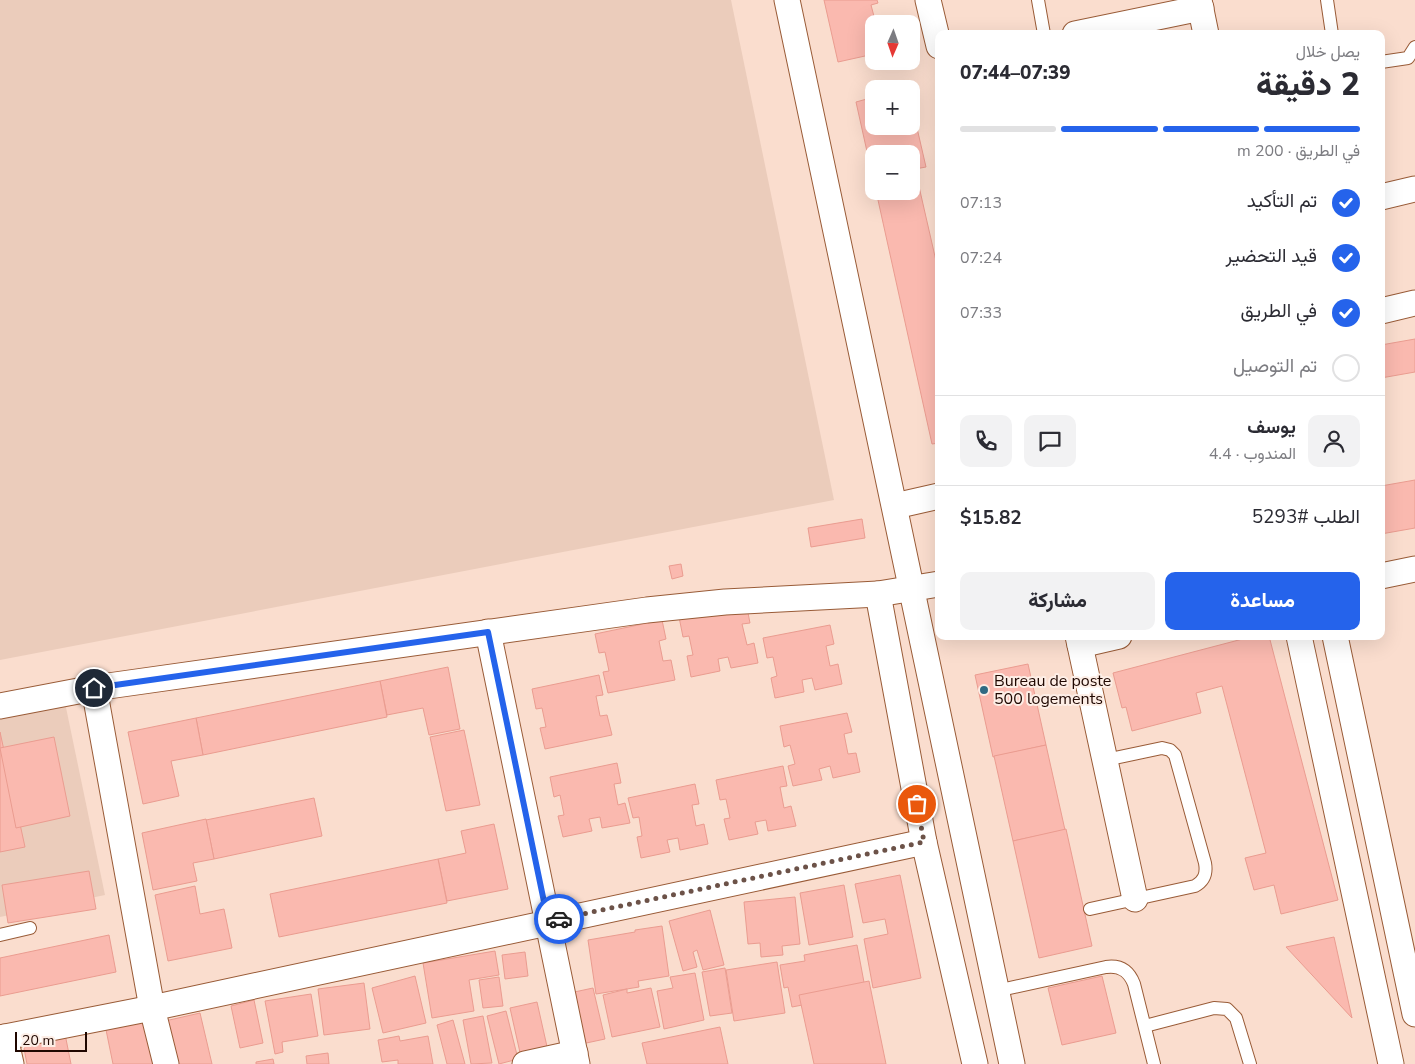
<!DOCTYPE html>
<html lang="ar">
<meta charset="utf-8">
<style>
:root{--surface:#fff;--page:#f2f2f3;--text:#2b2b33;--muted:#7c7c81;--line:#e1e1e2;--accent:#2563eb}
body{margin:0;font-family:"Nunito Sans",Vazirmatn,sans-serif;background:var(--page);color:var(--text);direction:rtl;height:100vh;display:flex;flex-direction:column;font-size:19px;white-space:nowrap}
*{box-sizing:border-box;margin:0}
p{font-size:16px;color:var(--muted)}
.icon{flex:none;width:28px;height:28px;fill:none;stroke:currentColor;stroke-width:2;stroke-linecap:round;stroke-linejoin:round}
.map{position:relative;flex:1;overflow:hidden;direction:ltr}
.drawer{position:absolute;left:935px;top:30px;width:450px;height:610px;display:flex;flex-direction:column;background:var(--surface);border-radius:10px;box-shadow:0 5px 20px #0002;direction:rtl}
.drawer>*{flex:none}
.needle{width:32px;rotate:182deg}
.controls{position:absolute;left:865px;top:15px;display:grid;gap:10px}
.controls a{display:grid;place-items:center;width:55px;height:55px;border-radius:10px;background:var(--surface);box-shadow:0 5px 20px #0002;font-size:25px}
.scale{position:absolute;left:15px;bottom:12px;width:72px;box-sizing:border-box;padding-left:5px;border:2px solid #1f0700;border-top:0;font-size:14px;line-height:18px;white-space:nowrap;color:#1f0700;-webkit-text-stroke:4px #fdeee6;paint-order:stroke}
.pin{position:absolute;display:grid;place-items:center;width:42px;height:42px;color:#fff;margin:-21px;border:2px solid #fff;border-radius:50%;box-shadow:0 1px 5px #0007}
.courier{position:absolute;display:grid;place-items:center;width:50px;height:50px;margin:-25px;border:4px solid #2563eb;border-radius:50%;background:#fff;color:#222;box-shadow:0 1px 6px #0007}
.summary em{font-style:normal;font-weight:800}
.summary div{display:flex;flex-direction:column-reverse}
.summary{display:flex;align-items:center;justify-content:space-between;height:85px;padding:0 25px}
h1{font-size:32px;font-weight:800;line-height:38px}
.bar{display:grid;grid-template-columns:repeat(4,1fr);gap:8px 5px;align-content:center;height:60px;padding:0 25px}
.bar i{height:6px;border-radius:4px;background:var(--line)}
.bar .on{background:var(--accent)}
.bar p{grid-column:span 4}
.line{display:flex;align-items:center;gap:12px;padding:0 25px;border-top:1px solid var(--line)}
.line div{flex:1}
.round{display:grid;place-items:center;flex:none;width:52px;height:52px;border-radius:10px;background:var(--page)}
ol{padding:0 25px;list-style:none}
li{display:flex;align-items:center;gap:15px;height:55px}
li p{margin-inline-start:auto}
li .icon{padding:5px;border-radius:50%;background:var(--accent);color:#fff;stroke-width:4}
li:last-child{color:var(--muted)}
li i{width:28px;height:28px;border:2px solid var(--line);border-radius:50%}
.button{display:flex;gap:10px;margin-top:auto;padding:10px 25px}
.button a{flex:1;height:58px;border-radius:10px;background:var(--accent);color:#fff;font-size:20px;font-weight:800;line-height:58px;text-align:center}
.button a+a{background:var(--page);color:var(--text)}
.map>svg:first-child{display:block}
</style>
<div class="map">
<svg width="1415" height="1064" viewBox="0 0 1415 1064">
<rect width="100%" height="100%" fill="#faddce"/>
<g fill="#ebccbb">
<polygon points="0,0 731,0 834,500 0,660"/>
<polygon points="64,698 105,895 0,917 0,711"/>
</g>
<g fill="#fab9af" stroke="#ea9c90">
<polygon points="824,0 877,0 878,3 871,5 875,20 879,19 880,24 874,24 874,54 838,62"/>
<polygon points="874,97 874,126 911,126 911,102 926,167 915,169 939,274 939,443 932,444 876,191 911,191 911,154 874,154 874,183 856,102"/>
<polygon points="1415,339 1415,372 1381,378 1381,345"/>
<polygon points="1415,480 1415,528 1381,534 1381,486"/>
<polygon points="862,519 865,538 811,547 808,528"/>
<polygon points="681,564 683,576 672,579 669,566"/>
<polygon points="746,603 750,623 742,624 747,645 754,643 758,663 731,668 728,657 718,659 720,671 691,677 687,656 693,655 689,636 683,637 679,617"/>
<polygon points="662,620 666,639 659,641 663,661 671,660 675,680 608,693 603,672 609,671 605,652 599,653 595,634"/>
<polygon points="830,625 834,644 826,646 830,666 838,664 842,684 815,690 812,678 802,680 804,692 775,698 771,678 777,676 773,657 767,658 763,638"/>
<polygon points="1254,636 1269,636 1338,900 1281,914 1274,885 1254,890 1245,858 1266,853 1222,686 1196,693 1201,713 1132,731 1126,707 1122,708 1113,673"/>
<polygon points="1028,664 1046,745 993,757 975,675"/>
<polygon points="448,667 460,729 429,735 423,708 387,715 380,681"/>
<polygon points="599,675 603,695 596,696 600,716 607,715 612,735 545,749 540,728 546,727 542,708 536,709 532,689"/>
<polygon points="380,681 387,717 203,755 196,718"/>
<polygon points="847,713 852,732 844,734 848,754 856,753 860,772 833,778 830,766 819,769 822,780 793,786 788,766 795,764 790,745 784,747 780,726"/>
<polygon points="196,718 203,755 171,761 179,796 143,804 128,732"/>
<polygon points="464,730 480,805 446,811 430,737"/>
<polygon points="0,732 25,847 0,852"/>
<polygon points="54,737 70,816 16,828 0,748"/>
<polygon points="1046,745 1065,830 1013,841 994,756"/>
<polygon points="617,763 621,783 614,784 618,805 625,803 630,823 602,828 600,817 589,819 592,831 563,837 558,816 564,815 560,795 554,797 550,777"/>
<polygon points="783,766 787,786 780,787 784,808 791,806 796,826 768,831 766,820 755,822 758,834 729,840 724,819 730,818 726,799 720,800 716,780"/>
<polygon points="695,784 699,804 692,805 696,826 704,824 708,844 680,850 678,838 667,840 670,852 641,858 637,837 642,836 639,817 633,818 628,798"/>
<polygon points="314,798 322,836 214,859 206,820"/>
<polygon points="206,819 214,859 193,863 197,881 153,890 142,833"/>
<polygon points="494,824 508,889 447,901 438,859 466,853 461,831"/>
<polygon points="1066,829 1092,946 1039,958 1013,841"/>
<polygon points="438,859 447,903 279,937 270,894"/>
<polygon points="89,871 96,909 8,923 2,885"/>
<polygon points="900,875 921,978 873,988 864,939 888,934 885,919 863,923 855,884"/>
<polygon points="844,885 853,937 809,945 800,893"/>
<polygon points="195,886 200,914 224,909 232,948 168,961 155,895"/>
<polygon points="795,897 800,944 782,946 783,955 761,957 760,943 748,944 744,902"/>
<polygon points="710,910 724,965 703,970 697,950 693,952 697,967 683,971 669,921"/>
<polygon points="662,926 669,976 638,981 639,987 596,994 588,940 635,932 635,930"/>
<polygon points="109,935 116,972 0,996 0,958"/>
<polygon points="1334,937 1352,1018 1286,947"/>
<polygon points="857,945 866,993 792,1007 788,987 784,988 780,965 805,961 804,955"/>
<polygon points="495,951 499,975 469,980 474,1011 432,1018 423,963"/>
<polygon points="525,952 528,976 505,979 502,955"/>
<polygon points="777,962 785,1013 734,1021 726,970"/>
<polygon points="725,968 732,1013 710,1016 702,972"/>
<polygon points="695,973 704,1020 664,1029 657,991 673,988 670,977"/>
<polygon points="415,976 426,1023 383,1033 372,988"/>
<polygon points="1102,976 1116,1033 1062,1045 1048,988"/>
<polygon points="499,977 503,1006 483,1008 479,980"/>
<polygon points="869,981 886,1064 814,1064 799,995"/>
<polygon points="364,983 370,1029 324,1035 318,989"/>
<polygon points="593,988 605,1039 577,1045 565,994"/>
<polygon points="651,988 660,1027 612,1037 603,995 627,989 627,993"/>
<polygon points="311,994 318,1036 282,1042 283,1052 275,1054 265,1001"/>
<polygon points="254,1000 263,1043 240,1048 231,1006"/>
<polygon points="537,1002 548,1051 521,1057 510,1008"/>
<polygon points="506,1011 518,1059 499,1064 487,1016"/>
<polygon points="146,1012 156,1064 113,1064 104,1020"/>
<polygon points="200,1013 212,1064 175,1064 165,1021"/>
<polygon points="483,1016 492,1063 471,1064 463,1020"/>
<polygon points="453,1020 465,1064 447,1064 437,1025"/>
<polygon points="720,1027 728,1064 647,1064 642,1043"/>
<polygon points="65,1034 71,1064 27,1064 23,1043"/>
<polygon points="399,1036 400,1041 428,1036 433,1064 398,1064 398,1060 382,1062 378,1040"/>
<polygon points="328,1053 329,1064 307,1064 306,1056"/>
<polygon points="273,1059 274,1064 256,1064 256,1062"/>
</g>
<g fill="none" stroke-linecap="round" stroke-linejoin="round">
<defs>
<g id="lane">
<polyline points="1038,0 1044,34"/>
<polyline points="1327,0 1332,34"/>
<polyline points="1381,62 1408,58 1415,47"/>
<path d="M1090,909L1195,886C1204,881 1207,874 1205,863L1175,755L1170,750L1162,748L1105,760"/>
<polyline points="0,935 30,928"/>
<path d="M996,991L1106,967C1120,965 1129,971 1134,984L1154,1064"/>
<polyline points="1145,1026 1214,1008 1227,1009 1236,1018 1250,1064"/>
</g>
<g id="street">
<polyline points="787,0 1012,1064"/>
<polyline points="928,0 939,46"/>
<polyline points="1199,0 1206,34"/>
<polyline points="1075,34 1201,8"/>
<polyline points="1381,197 1415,189"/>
<polyline points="1381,311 1415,303"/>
<polyline points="895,506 939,496"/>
<polyline points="1381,576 1415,569"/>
<polyline points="878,594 924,842 975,1064"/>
<polyline points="488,632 577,1064"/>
<polyline points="1078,636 1135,899"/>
<polyline points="1299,636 1391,1064"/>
<polyline points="1335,636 1415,1014"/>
<polyline points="1080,645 1119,636"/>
<polyline points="94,688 152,1008 166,1064"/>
<polyline points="0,706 94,688 647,610 725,602 878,594 939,584"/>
<polyline points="5,1037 11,1064"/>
<polyline points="0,1038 152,1008 924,842"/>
<polyline points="525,1064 575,1053"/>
</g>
</defs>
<use href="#lane" stroke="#995b37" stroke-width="14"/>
<use href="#street" stroke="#995b37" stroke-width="27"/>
<use href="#lane" stroke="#fff" stroke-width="12"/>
<use href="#street" stroke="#fff" stroke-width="25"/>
</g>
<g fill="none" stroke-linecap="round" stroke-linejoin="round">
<polyline stroke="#6c5248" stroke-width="5" stroke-dasharray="0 9" points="559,919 924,842 917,804"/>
<polyline stroke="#2563eb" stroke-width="6" points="94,688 488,632 548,921 559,919"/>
</g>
<circle fill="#306982" stroke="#fdeee6" stroke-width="2" cx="984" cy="690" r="5"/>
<g text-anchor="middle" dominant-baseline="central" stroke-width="4" stroke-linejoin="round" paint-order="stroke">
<g font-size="16" fill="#1f0700" stroke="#fdeee6" text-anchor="start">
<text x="994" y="681">Bureau de poste<tspan x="994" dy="18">500 logements</tspan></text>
</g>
</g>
</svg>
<div class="controls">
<a><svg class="needle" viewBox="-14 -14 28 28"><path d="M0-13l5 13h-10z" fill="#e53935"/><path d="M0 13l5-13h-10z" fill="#7c7c81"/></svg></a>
<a>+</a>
<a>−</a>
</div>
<div class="scale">20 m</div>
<div class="pin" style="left:917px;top:804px;background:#ea580c"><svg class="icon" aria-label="bag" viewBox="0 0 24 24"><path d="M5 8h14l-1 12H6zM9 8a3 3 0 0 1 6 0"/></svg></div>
<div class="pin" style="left:94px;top:688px;background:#1f2937"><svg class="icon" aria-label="home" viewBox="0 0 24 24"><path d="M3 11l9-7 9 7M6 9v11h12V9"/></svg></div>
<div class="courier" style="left:559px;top:919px"><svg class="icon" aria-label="car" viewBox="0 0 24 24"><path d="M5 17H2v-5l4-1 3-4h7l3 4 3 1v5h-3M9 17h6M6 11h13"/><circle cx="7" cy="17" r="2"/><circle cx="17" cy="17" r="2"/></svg></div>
<section class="drawer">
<div class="summary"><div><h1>2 دقيقة</h1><p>يصل خلال</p></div><em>07:39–07:44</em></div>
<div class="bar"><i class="on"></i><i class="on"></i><i class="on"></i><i></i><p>في الطريق · 200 m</p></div>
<ol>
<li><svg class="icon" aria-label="check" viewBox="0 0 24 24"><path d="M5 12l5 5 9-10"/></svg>تم التأكيد<p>07:13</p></li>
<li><svg class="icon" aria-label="check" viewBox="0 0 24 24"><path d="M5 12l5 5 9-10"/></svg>قيد التحضير<p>07:24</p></li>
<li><svg class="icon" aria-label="check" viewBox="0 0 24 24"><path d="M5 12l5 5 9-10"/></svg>في الطريق<p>07:33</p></li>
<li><i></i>تم التوصيل</li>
</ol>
<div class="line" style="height:90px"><a class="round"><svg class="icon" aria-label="person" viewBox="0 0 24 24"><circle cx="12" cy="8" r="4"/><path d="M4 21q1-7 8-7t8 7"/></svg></a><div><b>يوسف</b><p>المندوب · 4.4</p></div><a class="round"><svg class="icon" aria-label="chat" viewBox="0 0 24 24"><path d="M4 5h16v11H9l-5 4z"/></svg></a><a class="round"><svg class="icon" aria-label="phone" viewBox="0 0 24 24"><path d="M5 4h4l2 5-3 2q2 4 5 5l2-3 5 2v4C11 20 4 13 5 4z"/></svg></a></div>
<div class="line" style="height:65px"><div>الطلب #5293</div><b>$15.82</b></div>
<div class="button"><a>مساعدة</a><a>مشاركة</a></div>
</section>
</div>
